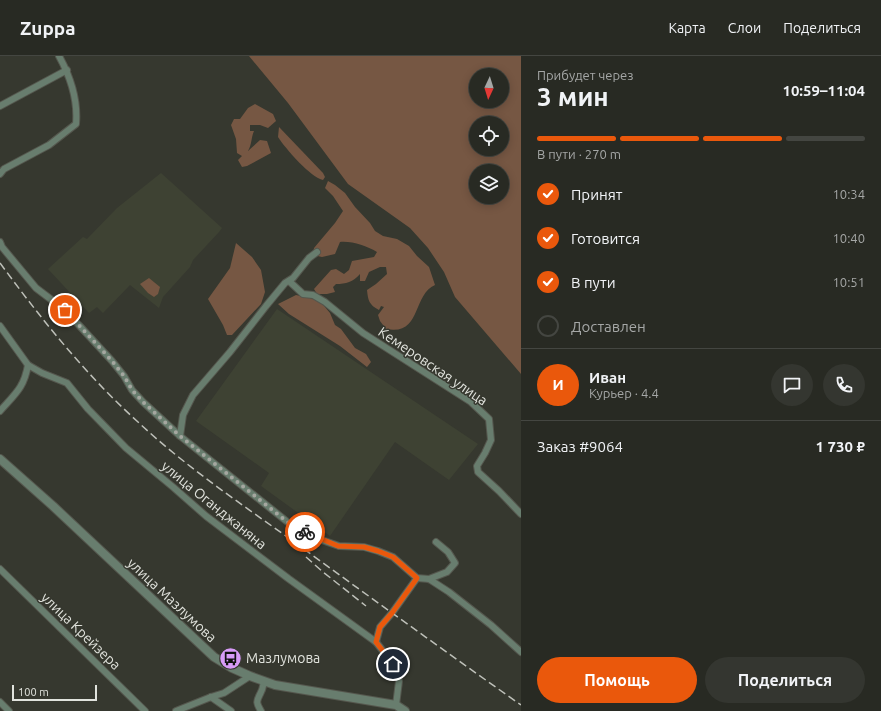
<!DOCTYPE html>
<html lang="ru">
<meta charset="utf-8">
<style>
:root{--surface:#282a23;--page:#343630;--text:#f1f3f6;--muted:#a5a7a6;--line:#444641;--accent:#ea580c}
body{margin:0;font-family:Ubuntu,sans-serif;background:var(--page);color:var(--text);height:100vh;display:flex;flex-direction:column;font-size:15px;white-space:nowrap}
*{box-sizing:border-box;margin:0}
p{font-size:13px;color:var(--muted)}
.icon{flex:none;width:22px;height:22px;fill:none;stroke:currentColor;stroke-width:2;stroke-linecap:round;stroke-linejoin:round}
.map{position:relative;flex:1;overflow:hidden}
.drawer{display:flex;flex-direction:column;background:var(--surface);width:360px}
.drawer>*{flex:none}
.needle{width:26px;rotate:184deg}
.controls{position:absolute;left:469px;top:12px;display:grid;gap:8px}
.controls a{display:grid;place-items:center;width:40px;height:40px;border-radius:50%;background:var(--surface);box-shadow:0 2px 10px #0003,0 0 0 1px var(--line);font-size:20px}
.scale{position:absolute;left:12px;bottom:10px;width:85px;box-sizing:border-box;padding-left:4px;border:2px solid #e1e3dd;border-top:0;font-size:11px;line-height:14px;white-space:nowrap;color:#e1e3dd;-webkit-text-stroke:3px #36382f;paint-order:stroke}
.pin{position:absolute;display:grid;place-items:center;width:34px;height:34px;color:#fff;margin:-17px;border:2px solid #fff;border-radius:50%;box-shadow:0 1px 4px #0007}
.courier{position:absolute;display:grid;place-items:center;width:40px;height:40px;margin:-20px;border:3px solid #ea580c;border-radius:50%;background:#fff;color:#222;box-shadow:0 1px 5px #0007}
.head em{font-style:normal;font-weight:700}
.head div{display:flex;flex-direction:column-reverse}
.head{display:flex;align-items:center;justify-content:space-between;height:68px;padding:0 16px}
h1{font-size:26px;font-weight:700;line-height:30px}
.bar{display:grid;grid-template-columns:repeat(4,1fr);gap:6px 4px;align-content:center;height:48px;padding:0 16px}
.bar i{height:5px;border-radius:3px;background:var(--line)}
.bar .selected{background:var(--accent)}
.bar p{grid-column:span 4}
.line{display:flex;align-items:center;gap:10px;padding:0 16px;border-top:1px solid var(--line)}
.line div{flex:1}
.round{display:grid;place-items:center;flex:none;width:42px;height:42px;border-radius:21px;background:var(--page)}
ol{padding:0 16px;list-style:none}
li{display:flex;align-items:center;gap:12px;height:44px}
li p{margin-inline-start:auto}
li .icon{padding:4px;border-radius:50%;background:var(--accent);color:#fff;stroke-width:4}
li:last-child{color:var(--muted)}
li i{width:22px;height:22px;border:2px solid var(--line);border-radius:50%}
.primary-button{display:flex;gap:8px;margin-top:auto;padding:8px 16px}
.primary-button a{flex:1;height:46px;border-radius:24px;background:var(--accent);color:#fff;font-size:16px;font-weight:700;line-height:46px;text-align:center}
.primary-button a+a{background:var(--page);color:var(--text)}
header{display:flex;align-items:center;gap:24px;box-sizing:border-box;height:56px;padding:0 20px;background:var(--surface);border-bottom:1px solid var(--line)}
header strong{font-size:19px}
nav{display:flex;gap:22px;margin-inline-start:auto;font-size:14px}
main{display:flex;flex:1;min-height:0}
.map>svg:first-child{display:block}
</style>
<header>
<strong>Zuppa</strong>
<nav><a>Карта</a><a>Слои</a><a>Поделиться</a></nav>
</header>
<main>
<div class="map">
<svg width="521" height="655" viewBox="0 0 521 655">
<rect width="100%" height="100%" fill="#36382f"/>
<g fill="#3e4233">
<polygon points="161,117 222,172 219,176 193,204 190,211 163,241 159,252 130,229 103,257 97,251 89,257 48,213 83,181 87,183 117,152"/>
<polygon points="277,253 478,388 449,424 395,386 330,480 261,430 269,417 196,365"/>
</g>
<g fill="#765743" fill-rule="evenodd">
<path d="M249,0H521V318L455,241L444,216L428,192L410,172L348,128L288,47ZM476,19H502V45H476ZM476,67H502V93H476ZM476,115H502V141H476Z"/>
<path d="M255,48L273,58L276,65L268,72L260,69H250V75H254C251,82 252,88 248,95L260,84L267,85L271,97L247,110L242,111L238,104L242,100L237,97L236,83L231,69L234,63H240L248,52Z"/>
<path d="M279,71L323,117L325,121L323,124C311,122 285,92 278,81Z"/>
<path d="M328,125L335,129L345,137L355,151L370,167L375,175L383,180L397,183L409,190L417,200L429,211L435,229C412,239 422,280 386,273L380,265L378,259L384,251L381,250L379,254C369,249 368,244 367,234L376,228L387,218L386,211H380L369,216L365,225H360V218C353,226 346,228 336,228L333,231L335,236L327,238H317L314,233L331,214L336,213L344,218L349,214L352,205L374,201L377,196C366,190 353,185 340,186L335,198L322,201L313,199L314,192L335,167L343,155L333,140L325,132Z"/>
<polygon points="236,187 252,201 261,214 265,236 261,248 232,279 227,279 223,269 208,243 230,212"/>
<polygon points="149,222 160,231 158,238 154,241 148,237 140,228"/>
<polygon points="296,239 319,244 330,257 335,269 341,273 355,292 366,298 371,306 367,311 340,290 289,258 278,248"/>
</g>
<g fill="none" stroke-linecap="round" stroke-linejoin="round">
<defs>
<g id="minor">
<polyline points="0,50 67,14"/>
<path d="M0,118L4,113L49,89L76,68C78,45 70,20 59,0"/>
<polyline points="0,186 2,191 36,232 65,254 112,305 124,320 132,334 143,346 180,380 290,468 316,482 339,490 364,491 378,495 393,501 417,522 429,523 449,536 491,569 521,596"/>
<polyline points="289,225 303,238 313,239 325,246 363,277 471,346 489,363 491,384 485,397 477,410 478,416 499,435 521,458"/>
<polyline points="0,270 28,309 42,317 67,327 88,353 126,392 173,431 206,460 289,523 376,586 393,608 399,625 396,649"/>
<path d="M0,355C15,338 24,332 28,309"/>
<polyline points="180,380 183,359 193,339 230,296 266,250 285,227 293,222 309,202 317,196"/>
<polyline points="0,513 145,655"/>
<polyline points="429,523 447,516 455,507 448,496 436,486"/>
<polyline points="376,586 380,571 392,557 417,522"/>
<polyline points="211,641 231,655"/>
<polyline points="0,646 9,655"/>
<polyline points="176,655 211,641 224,637 250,620"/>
<path d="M261,655C255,645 257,645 261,636C263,633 263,629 264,625"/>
</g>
<polyline id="tertiary" points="0,403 53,450 214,601 232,612 250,620 275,629 396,649 405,655"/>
</defs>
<use href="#minor" stroke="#55574e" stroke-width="8"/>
<use href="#tertiary" stroke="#55574e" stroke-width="10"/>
<use href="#minor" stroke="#687d6e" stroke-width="6"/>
<use href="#tertiary" stroke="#687d6e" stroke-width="8"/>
<g stroke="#bec0b9" stroke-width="1.5" stroke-dasharray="8 4" stroke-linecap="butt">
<path d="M0,207C42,264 86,319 138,366C187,412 243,449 297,488C371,542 446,596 521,649"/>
<polyline points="306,501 323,516 366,550"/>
</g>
</g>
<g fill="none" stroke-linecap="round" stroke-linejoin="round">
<polyline stroke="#a5a7a0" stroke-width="4" stroke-dasharray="0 7.2" points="65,254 112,305 124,320 132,334 143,346 180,380 290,468 305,476"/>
<polyline stroke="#ea580c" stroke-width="5" points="305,476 338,490 364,491 378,495 393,501 417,522 392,557 380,571 376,586 393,608"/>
</g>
<defs>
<symbol id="bus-disc" viewBox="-11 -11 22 22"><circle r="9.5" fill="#d89bf8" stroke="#36382f"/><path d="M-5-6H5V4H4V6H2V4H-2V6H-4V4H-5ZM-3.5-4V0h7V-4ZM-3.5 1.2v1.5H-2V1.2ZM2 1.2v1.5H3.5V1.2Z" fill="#111"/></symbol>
</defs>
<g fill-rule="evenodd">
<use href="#bus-disc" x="218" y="590" width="25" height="25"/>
</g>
<g text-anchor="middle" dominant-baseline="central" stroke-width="3" stroke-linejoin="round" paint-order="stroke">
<g font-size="14" fill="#e1e3dd" stroke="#36382f">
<text transform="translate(433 310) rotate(34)">Кемеровская улица</text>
<text transform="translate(214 449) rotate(39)">улица Оганджаняна</text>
<text transform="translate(172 544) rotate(43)">улица Мазлумова</text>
<text transform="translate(81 575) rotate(44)">улица Крейзера</text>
</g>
<g font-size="14" fill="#e1e3dd" stroke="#36382f" text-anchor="start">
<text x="246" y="602">Мазлумова</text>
</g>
</g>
</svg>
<div class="controls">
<a><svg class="needle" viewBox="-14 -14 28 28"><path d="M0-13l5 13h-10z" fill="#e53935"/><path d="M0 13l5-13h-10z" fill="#a5a7a6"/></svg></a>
<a><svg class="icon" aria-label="locate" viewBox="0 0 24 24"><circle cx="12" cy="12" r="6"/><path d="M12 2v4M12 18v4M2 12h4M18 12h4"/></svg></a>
<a><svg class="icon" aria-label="layers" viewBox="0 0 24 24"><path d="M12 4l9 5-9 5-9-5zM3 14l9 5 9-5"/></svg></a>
</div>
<div class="scale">100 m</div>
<div class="pin" style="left:65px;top:254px;background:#ea580c"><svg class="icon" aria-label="bag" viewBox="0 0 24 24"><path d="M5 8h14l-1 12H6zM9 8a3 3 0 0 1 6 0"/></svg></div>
<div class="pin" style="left:393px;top:608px;background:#1f2937"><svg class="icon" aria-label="home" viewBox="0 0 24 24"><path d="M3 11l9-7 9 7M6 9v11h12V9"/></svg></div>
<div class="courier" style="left:305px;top:476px"><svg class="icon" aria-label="bike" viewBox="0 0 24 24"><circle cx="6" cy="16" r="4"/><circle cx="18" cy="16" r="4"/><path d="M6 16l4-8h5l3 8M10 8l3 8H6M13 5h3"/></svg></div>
</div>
<section class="drawer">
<div class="head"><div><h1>3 мин</h1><p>Прибудет через</p></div><em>10:59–11:04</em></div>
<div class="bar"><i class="selected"></i><i class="selected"></i><i class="selected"></i><i></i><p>В пути · 270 m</p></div>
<ol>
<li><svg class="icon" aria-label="check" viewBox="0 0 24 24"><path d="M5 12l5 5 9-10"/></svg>Принят<p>10:34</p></li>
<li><svg class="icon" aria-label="check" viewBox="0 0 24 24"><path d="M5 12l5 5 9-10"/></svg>Готовится<p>10:40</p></li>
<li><svg class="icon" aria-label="check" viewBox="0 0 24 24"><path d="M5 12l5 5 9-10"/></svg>В пути<p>10:51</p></li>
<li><i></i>Доставлен</li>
</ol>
<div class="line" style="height:72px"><b class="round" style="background:var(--accent);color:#fff">И</b><div><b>Иван</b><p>Курьер · 4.4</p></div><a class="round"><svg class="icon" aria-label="chat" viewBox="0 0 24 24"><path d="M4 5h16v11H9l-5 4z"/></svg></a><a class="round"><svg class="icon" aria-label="phone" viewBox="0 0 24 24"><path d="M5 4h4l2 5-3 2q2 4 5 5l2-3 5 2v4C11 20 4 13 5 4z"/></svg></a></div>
<div class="line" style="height:52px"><div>Заказ #9064</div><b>1 730 ₽</b></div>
<div class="primary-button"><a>Помощь</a><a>Поделиться</a></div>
</section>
</main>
